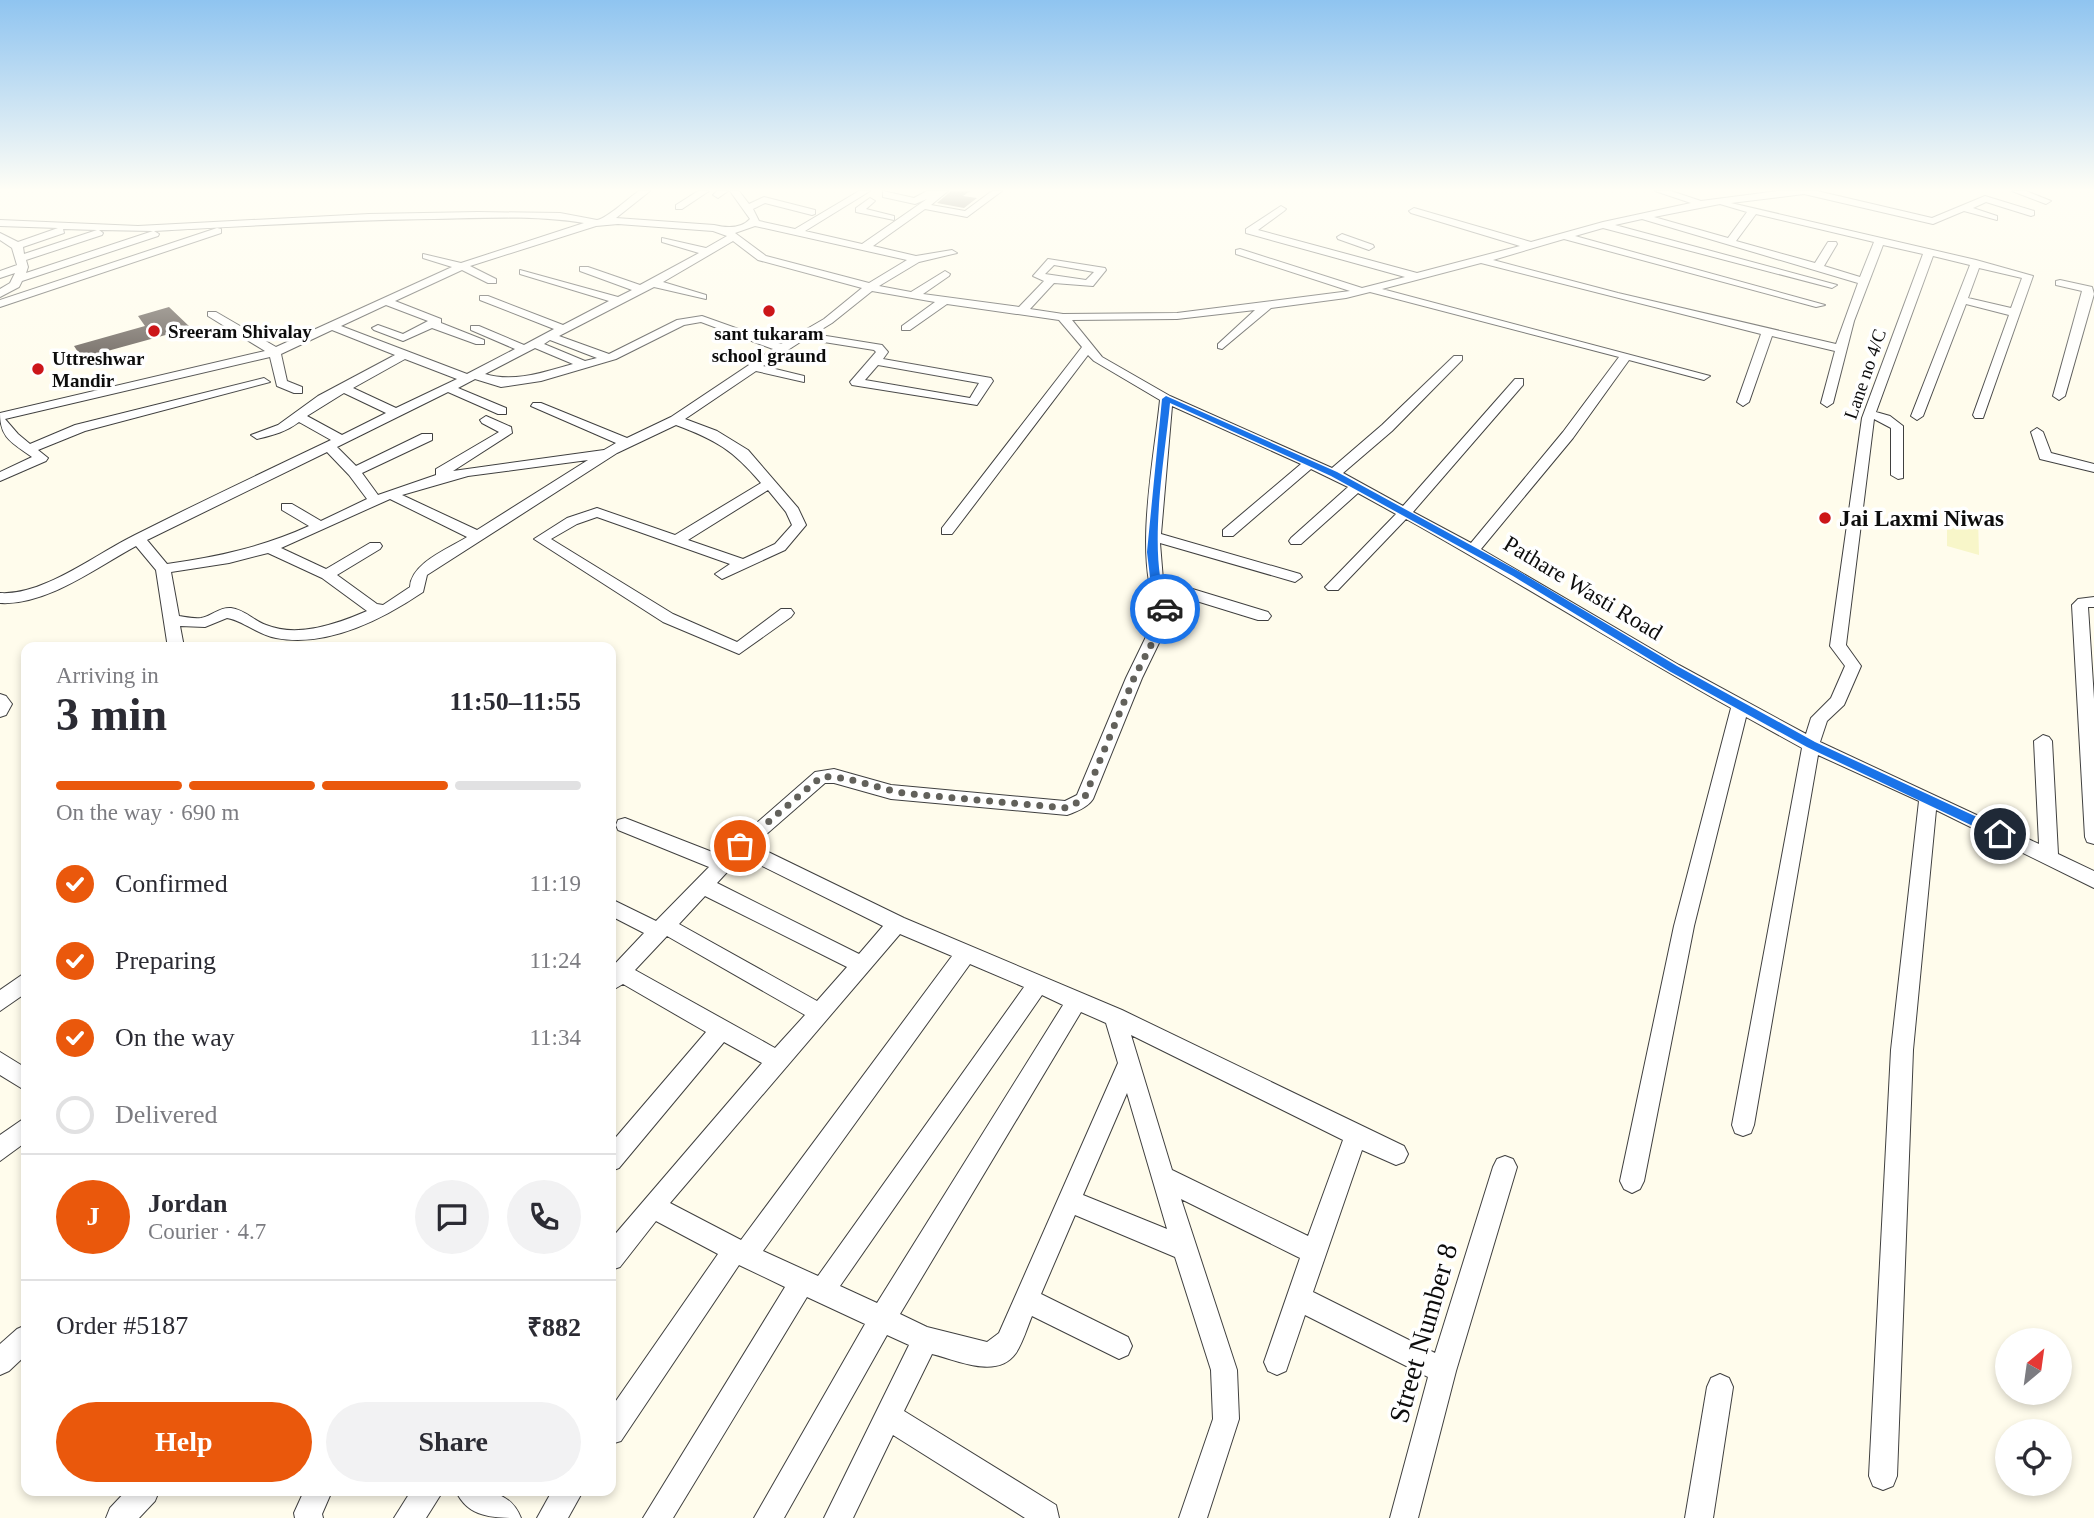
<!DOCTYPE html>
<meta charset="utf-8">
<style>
:root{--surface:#fff;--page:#f2f2f3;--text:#2b2b33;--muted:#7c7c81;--line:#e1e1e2;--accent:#ea580c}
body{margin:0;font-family:Georgia,serif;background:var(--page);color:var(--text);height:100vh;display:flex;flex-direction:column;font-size:26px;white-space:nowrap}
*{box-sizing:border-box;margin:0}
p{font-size:23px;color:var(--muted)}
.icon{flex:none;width:38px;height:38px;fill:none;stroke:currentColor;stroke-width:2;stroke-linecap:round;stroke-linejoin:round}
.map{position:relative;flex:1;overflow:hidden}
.panel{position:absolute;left:21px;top:642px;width:595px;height:854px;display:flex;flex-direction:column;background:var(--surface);border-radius:14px;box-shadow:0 4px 10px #0003}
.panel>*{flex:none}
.needle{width:46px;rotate:29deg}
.fabs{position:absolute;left:1995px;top:1328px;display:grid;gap:14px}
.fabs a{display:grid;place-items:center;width:77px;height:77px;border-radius:50%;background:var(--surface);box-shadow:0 4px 10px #0003;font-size:35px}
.pin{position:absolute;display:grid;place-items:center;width:60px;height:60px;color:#fff;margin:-30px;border:4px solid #fff;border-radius:50%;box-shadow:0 2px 7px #0007}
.courier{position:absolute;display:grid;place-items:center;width:70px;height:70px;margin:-35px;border:5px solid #1a73e8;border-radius:50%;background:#fff;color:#222;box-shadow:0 2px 9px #0007}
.summary em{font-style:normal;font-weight:700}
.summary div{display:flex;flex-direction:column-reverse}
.summary{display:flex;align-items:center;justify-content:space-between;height:119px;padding:0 35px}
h1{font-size:46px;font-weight:700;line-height:52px}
.bar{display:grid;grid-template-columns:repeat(4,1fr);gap:10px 7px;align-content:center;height:84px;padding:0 35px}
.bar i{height:9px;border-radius:5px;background:var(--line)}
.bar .on{background:var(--accent)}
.bar p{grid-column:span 4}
.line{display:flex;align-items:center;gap:18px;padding:0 35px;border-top:2px solid var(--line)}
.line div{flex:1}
.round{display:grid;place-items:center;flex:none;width:74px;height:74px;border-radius:37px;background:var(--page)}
ol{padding:0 35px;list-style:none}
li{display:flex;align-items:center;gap:21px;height:77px}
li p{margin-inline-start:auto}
li .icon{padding:7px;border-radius:50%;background:var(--accent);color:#fff;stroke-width:4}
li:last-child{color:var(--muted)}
li i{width:38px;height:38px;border:4px solid var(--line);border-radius:50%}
.primary-button{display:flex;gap:14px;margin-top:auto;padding:14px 35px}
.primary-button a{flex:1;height:80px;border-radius:42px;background:var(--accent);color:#fff;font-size:28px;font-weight:700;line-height:80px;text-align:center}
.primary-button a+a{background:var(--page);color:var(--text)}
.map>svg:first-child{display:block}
</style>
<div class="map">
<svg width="2094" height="1518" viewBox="0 0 2094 1518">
<rect width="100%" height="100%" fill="#fffcec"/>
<polygon fill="#f8f6c9" points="1947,511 1978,518 1979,555 1947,546"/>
<g fill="#574e48">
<polygon points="951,191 970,191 963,196 977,198 964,208 937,203"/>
<polygon points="169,307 191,328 82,358 74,346 145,326 138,316"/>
</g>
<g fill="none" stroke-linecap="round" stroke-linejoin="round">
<defs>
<g id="minor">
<path d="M639,191H650L616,218L714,225C726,228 741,229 750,219L730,191H739L749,204L764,197L815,210V214L812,215L765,203L753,209L759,221L795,229L859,191H870L805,231L862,244L927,199L915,204L883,197V191L914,198L927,191H948L931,205L965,211L992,191H1002L967,217L925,209L873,246L916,256L952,250L957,253L919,262L879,286L911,292L945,271L950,274L949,276L923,294L1019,307L1044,281L1033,276L1048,259L1105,268L1106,270L1093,286L1054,283L1030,309L1063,314L1177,313L1350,291L1236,254V250L1240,249L1362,288L1405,277L1246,233V229L1281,206L1286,209L1284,211L1258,230L1417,273L1520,246L1411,213L1409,211L1414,208L1531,242L1603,222L1691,203L1655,191H1671L1701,201L1778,191H1817L1932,218L1985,196L2034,211V215L2031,216L1986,202L1973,208L1997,216V220L1964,211L1933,224L1804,194L1731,203L1976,260L2033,276L1983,418H1975L1973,415L2009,315L1966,304L1923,416L1917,420L1911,416L1970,265L1933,256L1876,412L1890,416L1903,426V478L1898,479L1891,475V428L1874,419L1846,645L1861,666L1844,705L1827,721L1820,742L2039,844L2034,741L2043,735L2049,737L2052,741L2058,854L2094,871V888L1936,810L1913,1050L1897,1476L1893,1486L1883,1490L1873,1486L1869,1476L1891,1050L1919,801L1818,755L1754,1125L1751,1133L1743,1136L1735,1133L1732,1125L1802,748L1746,717L1694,926L1644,1181L1640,1189L1632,1193L1624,1189L1620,1181L1674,926L1731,708C1621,647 1516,580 1406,519L1338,590H1328L1325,587L1328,584L1396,514L1358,493L1301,544H1291L1289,541L1291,538L1348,487L1311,469L1233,536H1223V530L1301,464L1172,406L1161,534L1300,574L1302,577L1295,582L1160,543L1163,580L1268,612L1271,616L1268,620H1258L1164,591L1174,612L1142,678L1093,799C1088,807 1076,812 1067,815L891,799L834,783H825L754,845L904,918L1122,1010L1404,1146L1408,1154L1404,1162L1396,1165L1362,1150L1313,1292L1435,1353L1493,1167L1497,1159L1505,1156L1513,1159L1517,1167L1456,1371L1418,1518H1390L1428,1377L1305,1315L1286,1371L1277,1375L1268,1371L1264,1362L1300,1258L1181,1199L1237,1370L1239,1419L1207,1518H1179L1213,1419L1211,1370L1175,1257L1075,1215L1041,1294L1128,1337L1132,1346L1128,1355L1119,1359L1032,1316C1027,1328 1023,1342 1016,1353C997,1380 957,1360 932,1354L904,1411L1056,1505L1059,1518H1025L893,1435L853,1518H824L909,1345L887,1335L784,1518H754L865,1324L807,1297L673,1518H643L785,1287L739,1265L621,1441L611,1444V1408L718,1254L656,1221L620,1267L611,1270V1239L762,1063L724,1042L619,1168L611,1171V1143L706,1032L623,984L611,991V968L644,933L611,916V899L656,921L709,867L618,830L616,825L618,820L625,818L720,855L815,772L834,769L891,785L1065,801L1077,795L1126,678L1158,612C1133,560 1154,460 1160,400L1094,361L1088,355L952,534H942V528L1082,347L1059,320L947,304L910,330H902V326L935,302L872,291L832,323L814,334L882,345L888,352L883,359L991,378L993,381L977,405L852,385L850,382L876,352L874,350L805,339L763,366L804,376V382L756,371L685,419L717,431L748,450L798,508L806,525L785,550L722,579L715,574L730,564L597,517L577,524L551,539L673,614L737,642L781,609H791L794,613L791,617L739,654L663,622L534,539L567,518L597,508L675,535L761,483C733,450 716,440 676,425L617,453L427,575L423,592C383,619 327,648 276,638C256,634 242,620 227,618L205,627L180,626L184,647L168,648L156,570L136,546C97,567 46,606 0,603V593C43,596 96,554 135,535C200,502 266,471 331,440L299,422C286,432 273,435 257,439L251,435L278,425L318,396L395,355L332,330L281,354L287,381L302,387V393H294L277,386L270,357L5,419L18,434L30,444L75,425L264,378L270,382L85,431L38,450L48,458L46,461L0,481V472L32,457C13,443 0,439 0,413L265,351L208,316V312H216L276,347L452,267L423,258V254L461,263L584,223C535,215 484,218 434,219C341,220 248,226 154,231L159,234L158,236L22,281L19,287L0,297V289L10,283L15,273L0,278V271L17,265L12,248L0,240V233L18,242L58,228L0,226V220L138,226L369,214L478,212L560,213L597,220C608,218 628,198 639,191ZM1720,204L1747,212L1728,238L1654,217ZM1756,214L1874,242L1860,277L1824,266L1837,244L1836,242H1828L1815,263L1736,241ZM1642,219L1858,283L1836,344L1618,293L1493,260L1564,239L1816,307L1825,305L1575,236L1603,228L1832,288L1837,285L1615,225ZM618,224L713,231L727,236L706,248L662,238V242L699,253L640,285L588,267H580V271L632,290L618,297L520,270V274L609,301L563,325L488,296H480V300L554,329L524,345L479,326H471V330L515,349L467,374L341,326L386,305L428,321L403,334L378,325L372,328L374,330L403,341L432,328L476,344H484V340L441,323V319L395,301L462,270L488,283H496V279L470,266L596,226ZM755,226L907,260L869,283L766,256L735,233ZM63,229L97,230L24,254L23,247L64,233ZM99,230L153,231L26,273L28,267L26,260L102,235L103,233ZM733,241L758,260L862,288L824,319L781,344L702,316L677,320L609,354L559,336L654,287L706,299V295L663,282ZM1883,245L1923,254L1862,418L1830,646L1845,666L1831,698L1811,718L1806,734L1679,665L1481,549L1573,438L1629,360L1704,380L1710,376L1382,289L1481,263L1761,334L1737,402L1743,406L1749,402L1772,336L1835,351L1821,403L1827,407L1833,403L1854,321ZM1054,265L1094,272L1086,280L1045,274ZM1979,268L2022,278L2011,308L1968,298ZM1370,292L1619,357L1563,432L1471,543L1413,512L1523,385V379H1515L1403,506L1343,473L1392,431L1462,360V356H1454L1382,425L1332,468L1170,396L1102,357L1072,320L1177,319L1255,310L1218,344V348L1222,349L1271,308L1346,298ZM701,322L773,349L671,417L627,438L541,403H533L531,406L616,443L604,450L453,471L512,433L511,427L486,416L480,420L482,423L499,432L436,469V475L378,495L362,473L432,440V434H422L356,466L337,447L448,392L498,414H506V408L458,388L475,379L501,387L541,381L616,359L684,325ZM550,340L597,358L585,361L544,344ZM535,348L573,364C544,372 514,383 485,374ZM405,359L457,379L396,408L353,388ZM878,365L979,383L970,398L865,380ZM344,393L386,413L342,435L307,416ZM327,452L349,475L367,499L321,521L292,504H282V510L309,526C263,547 217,557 167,564L147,540ZM588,460L477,530L402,495L468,476ZM768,490L786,512L792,525L775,544L743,559L688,540ZM390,499L467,537C448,549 411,563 410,587L383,605L377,604L337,575L380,549L382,546L380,543H370L326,569L281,548ZM268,553L322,578L367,611C337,624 298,638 266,625C253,620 245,610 231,608C219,607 212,616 201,618C194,619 186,617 179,616L171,572L229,563ZM742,856L883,926L859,954L717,883ZM705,896L847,967L817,1001L679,924ZM900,934L952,956L741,1240L670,1203ZM667,936L805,1015L775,1048L635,970ZM970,964L1024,987L818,1276L763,1251ZM1042,995L1063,1005L877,1303L840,1286ZM1081,1012L1106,1023L1118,1063L999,1333L987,1342L927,1327L900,1314ZM1131,1035L1343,1140L1308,1236L1172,1170ZM1127,1093L1167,1229L1083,1195Z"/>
<polygon points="698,191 709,191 682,209 676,209 676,205"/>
<polygon points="717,191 728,191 718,198 713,195"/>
<polygon points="2012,191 2026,191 2051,201 2046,204"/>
<polygon points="870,198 875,201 866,209 894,216 894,220 856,212 856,208"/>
<polygon points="217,228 221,229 221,233 0,307 0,300"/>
<polygon points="1342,234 1373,245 1374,247 1369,250 1338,239 1337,237"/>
<polygon points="2060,280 2092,287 2094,294 2065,396 2059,400 2053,396 2082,291 2056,285 2056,281"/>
<polygon points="2037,428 2043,432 2051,453 2094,464 2094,472 2040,459 2031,432"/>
<polygon points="2094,597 2094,607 2088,607 2094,699 2094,844 2087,842 2085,837 2072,605 2078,599"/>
<polygon points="0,694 6,696 12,704 6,715 0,717"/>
<polygon points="26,972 26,993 0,1011 0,990"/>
<polygon points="0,1052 26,1068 26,1091 0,1075"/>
<polygon points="26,1117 26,1142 0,1161 0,1135"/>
<polygon points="26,1325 26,1355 9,1371 0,1375 0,1344 17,1329"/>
<polygon points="1720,1374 1729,1378 1733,1387 1713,1518 1685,1518 1707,1387 1711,1378"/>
<polygon points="126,1491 159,1491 155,1501 139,1518 106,1518 110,1508"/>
<polygon points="304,1491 332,1491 322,1514 323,1518 295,1518 294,1513"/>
<polygon points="411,1491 443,1491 426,1518 394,1518"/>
<path d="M456,1491C483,1491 509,1488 521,1518C494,1518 468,1518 456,1491Z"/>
<polygon points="552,1491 583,1491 568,1518 537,1518"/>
</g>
</defs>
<use href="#minor" stroke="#404040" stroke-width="2"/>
<use href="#minor" fill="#fff" fill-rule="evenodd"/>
</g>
<linearGradient id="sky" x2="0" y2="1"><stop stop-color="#8fc4f0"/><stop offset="0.47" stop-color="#fffef6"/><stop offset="1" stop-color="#fffef6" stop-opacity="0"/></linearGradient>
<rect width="2094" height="404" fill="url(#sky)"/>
<path fill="#1a73e8" d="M1166,396L1337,472L1520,572L1677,666L1815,742L2005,830L2006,834L2005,837H1996L1807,747L1669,671L1513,576L1331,476L1170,403C1165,458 1145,563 1170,609L1162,611L1152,594L1147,552L1162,399Z"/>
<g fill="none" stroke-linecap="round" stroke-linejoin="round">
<path stroke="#62615b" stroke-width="7" stroke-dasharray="0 12.6" d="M740,846L821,777C851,775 881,791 911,794L1067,808L1084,799L1134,678L1165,618V609"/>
</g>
<g fill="#cc161a" stroke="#fff" stroke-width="2.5">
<circle cx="769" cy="311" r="7"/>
<circle cx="154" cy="331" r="7"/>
<circle cx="38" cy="369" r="7"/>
<circle cx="1825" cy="518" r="7"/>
</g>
<g text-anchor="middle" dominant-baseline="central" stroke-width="7" stroke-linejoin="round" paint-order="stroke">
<g font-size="19" font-weight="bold" fill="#0d0d0d" stroke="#fff" text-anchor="start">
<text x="168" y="331">Sreeram Shivalay</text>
<text x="769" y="333" text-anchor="middle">sant tukaram<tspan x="769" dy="22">school graund</tspan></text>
<text x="52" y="358">Uttreshwar<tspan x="52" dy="22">Mandir</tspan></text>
</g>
<g font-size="19" fill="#0d0d0d" stroke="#fff">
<text transform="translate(1865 374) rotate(-71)">Lane no 4/C</text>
</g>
<g font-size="23" font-weight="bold" fill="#0d0d0d" stroke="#fff" text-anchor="start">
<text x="1839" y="518">Jai Laxmi Niwas</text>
</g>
<g font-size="23" fill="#0d0d0d" stroke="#fff">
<text transform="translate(1583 588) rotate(31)">Pathare Wasti Road</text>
</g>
<g font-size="28" fill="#0d0d0d" stroke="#fff">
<text transform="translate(1423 1333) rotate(-74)">Street Number 8</text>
</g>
</g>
</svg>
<div class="fabs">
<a><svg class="needle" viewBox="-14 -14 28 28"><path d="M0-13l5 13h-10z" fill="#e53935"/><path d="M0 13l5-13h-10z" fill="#7c7c81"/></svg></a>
<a><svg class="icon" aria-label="locate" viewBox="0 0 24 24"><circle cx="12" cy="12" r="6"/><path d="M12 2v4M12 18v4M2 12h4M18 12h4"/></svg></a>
</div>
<div class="pin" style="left:740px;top:846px;background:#ea580c"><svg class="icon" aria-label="bag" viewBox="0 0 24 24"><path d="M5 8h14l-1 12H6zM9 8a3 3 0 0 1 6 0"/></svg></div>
<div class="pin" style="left:2000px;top:834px;background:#1f2937"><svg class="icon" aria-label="home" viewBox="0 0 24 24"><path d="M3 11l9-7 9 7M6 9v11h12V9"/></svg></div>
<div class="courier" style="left:1165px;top:609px"><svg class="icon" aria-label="car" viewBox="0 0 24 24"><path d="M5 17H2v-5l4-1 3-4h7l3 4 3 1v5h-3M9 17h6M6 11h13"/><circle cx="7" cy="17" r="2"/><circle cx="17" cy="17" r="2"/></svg></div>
<section class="panel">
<div class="summary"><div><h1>3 min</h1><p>Arriving in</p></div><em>11:50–11:55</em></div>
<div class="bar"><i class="on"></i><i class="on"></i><i class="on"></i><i></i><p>On the way · 690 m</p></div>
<ol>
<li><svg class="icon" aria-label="check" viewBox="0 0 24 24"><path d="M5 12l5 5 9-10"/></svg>Confirmed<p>11:19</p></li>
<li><svg class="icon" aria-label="check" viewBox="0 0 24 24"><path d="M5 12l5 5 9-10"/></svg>Preparing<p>11:24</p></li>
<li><svg class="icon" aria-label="check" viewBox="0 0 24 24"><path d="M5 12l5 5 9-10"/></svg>On the way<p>11:34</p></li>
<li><i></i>Delivered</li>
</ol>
<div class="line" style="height:126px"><b class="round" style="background:var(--accent);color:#fff">J</b><div><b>Jordan</b><p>Courier · 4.7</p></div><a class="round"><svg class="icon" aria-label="chat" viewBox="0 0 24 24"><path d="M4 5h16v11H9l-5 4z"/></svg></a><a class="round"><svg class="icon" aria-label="phone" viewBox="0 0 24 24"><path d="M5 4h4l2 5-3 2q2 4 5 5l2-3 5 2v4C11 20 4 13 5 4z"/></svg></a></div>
<div class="line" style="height:91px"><div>Order #5187</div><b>₹882</b></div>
<div class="primary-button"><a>Help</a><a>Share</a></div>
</section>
</div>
